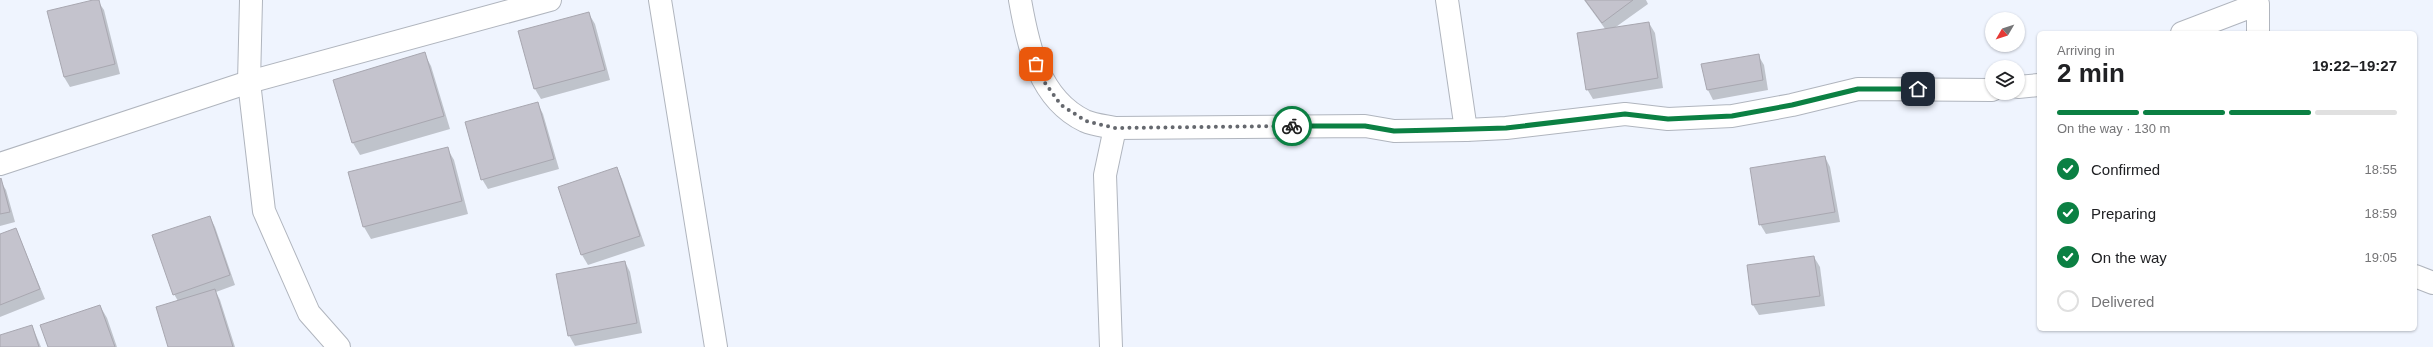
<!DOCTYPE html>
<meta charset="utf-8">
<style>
:root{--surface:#fff;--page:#f6f6f6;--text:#202124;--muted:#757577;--line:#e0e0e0;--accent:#0b8043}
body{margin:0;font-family:Helvetica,sans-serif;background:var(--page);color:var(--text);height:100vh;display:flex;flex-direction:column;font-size:15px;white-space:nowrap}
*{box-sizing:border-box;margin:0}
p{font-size:13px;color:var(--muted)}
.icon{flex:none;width:22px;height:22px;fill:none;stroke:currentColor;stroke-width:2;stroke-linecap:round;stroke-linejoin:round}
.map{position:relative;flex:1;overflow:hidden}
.drawer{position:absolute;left:2037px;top:31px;width:380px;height:300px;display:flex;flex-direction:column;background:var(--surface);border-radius:6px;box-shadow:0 1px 3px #0004}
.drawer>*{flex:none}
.needle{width:26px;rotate:231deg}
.controls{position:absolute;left:1985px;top:12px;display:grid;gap:8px}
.controls a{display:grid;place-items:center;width:40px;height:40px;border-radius:50%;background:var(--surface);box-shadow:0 1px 3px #0004;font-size:20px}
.pin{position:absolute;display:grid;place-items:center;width:34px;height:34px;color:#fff;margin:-17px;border-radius:8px;box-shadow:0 2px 6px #0006}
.courier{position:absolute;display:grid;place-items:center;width:40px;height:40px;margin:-20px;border:3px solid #0b8043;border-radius:50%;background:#fff;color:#222;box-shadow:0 1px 5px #0007}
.head em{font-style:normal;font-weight:700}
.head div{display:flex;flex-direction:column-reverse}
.head{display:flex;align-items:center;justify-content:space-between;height:68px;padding:0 20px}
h1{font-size:26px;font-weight:700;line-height:30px}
.bar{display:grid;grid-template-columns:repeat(4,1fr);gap:6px 4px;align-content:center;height:48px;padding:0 20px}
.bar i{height:5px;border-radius:3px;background:var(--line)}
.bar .current{background:var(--accent)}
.bar p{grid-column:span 4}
ol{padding:0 20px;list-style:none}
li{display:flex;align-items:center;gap:12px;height:44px}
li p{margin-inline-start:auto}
li .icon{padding:4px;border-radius:50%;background:var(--accent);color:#fff;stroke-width:4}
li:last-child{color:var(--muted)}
li i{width:22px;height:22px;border:2px solid var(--line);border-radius:50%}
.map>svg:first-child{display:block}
</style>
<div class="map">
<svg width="2433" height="347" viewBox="0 0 2433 347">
<rect width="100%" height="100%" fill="#eff4fe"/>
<g fill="#0003">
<polygon points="97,0 104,10 120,74 70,87 64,77"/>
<polygon points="1584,0 1646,0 1648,4 1613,29 1649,23 1655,33 1663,88 1593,99 1587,89 1606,30"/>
<polygon points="589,14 595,24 610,80 541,99 535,89 519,32"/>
<polygon points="424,53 431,66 450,129 360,155 353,143 334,80"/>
<polygon points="1758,55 1764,65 1768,90 1713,100 1708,90"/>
<polygon points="538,104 543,114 559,169 488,189 482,179"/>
<polygon points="447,148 454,160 468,214 371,239 364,227 350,173"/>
<polygon points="1825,157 1830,167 1840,222 1766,234 1760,224"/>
<polygon points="617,168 622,179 645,246 588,265 582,255 559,188"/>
<polygon points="0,180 6,190 15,222 0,226"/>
<polygon points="210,217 215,227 235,285 216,292 220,300 235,347 169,347 178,301 174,294"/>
<polygon points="16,229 45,299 0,317 0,235"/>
<polygon points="1814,257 1820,267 1825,306 1759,315 1753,305"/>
<polygon points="625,262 630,272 642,333 575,346 569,335"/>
<polygon points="100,306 107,318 117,347 49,347"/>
<polygon points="32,326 41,347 0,347 0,336"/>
</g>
<g fill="#c4c3cd" stroke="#a8a7b0">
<polygon points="93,0 99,0 115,64 64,77 47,11"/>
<polygon points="1585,0 1633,0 1602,23"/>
<polygon points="589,12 605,70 534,89 518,31"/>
<polygon points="1649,22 1658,78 1586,90 1577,33"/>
<polygon points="425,52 444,116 352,143 333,80"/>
<polygon points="1759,54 1763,80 1707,90 1701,64"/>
<polygon points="538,102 554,159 481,180 465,122"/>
<polygon points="448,147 462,201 363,227 348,172"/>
<polygon points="1825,156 1835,212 1759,225 1750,168"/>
<polygon points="617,167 640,236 581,255 558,187"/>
<polygon points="1,178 10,212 0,214 0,179"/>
<polygon points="210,216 230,275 173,295 152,235"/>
<polygon points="16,228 40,289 0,305 0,234"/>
<polygon points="1814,256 1820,296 1752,305 1747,265"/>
<polygon points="625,261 637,323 568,336 556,274"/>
<polygon points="215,289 233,347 168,347 156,307"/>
<polygon points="100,305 115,347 48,347 40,325"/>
<polygon points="32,325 39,347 0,347 0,335"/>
</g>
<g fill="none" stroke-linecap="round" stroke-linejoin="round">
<defs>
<g id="minor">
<polyline points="251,0 249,82 264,211 309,313 339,347"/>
<polyline points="660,0 716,347"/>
<path d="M1020,0C1028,46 1039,99 1085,121C1094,125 1106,126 1115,128L1365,126L1394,131L1466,130L1506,128L1625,114L1668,119L1732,116L1792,105L1858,89L1992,90"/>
<polyline points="1447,0 1466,130"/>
<polyline points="2182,33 2258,4 2258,33"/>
<polyline points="2018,87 2039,85"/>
<polyline points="0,164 249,82 550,0"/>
<polyline points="2415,276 2433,283"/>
<polyline points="1111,347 1105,175 1115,128"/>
</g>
</defs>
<use href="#minor" stroke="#b0b5be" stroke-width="24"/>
<use href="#minor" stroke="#fff" stroke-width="22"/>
</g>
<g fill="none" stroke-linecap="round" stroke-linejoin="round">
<polyline stroke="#65686e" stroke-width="4" stroke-dasharray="0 7.2" points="1036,64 1040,76 1061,105 1086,121 1115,128 1292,126"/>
<polyline stroke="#0b8043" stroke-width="5" points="1292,126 1365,126 1394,131 1438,130 1506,128 1625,114 1668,119 1732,116 1792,105 1858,89 1918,89"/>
</g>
</svg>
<div class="controls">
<a><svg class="needle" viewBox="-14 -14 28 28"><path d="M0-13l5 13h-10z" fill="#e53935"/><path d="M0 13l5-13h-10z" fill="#757577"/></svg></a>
<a><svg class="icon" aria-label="layers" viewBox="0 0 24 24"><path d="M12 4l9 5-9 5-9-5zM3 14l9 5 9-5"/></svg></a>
</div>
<div class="pin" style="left:1036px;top:64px;background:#ea580c"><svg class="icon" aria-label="bag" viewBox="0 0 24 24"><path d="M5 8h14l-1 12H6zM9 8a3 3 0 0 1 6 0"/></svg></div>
<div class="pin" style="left:1918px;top:89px;background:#1f2937"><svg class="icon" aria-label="home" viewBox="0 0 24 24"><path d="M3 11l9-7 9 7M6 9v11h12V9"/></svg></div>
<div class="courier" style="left:1292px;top:126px"><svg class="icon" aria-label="bike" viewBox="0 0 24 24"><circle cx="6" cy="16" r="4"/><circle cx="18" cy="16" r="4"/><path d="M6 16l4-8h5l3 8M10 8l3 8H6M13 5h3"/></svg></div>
<section class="drawer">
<div class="head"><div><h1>2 min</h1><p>Arriving in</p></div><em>19:22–19:27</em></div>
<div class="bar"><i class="current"></i><i class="current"></i><i class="current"></i><i></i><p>On the way · 130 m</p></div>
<ol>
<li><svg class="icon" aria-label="check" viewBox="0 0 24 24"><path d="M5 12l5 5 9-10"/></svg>Confirmed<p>18:55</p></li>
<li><svg class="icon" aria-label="check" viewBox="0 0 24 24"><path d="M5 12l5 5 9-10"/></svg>Preparing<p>18:59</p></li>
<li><svg class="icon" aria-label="check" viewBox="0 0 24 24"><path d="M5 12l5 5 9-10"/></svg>On the way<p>19:05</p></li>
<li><i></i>Delivered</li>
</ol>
</section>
</div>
